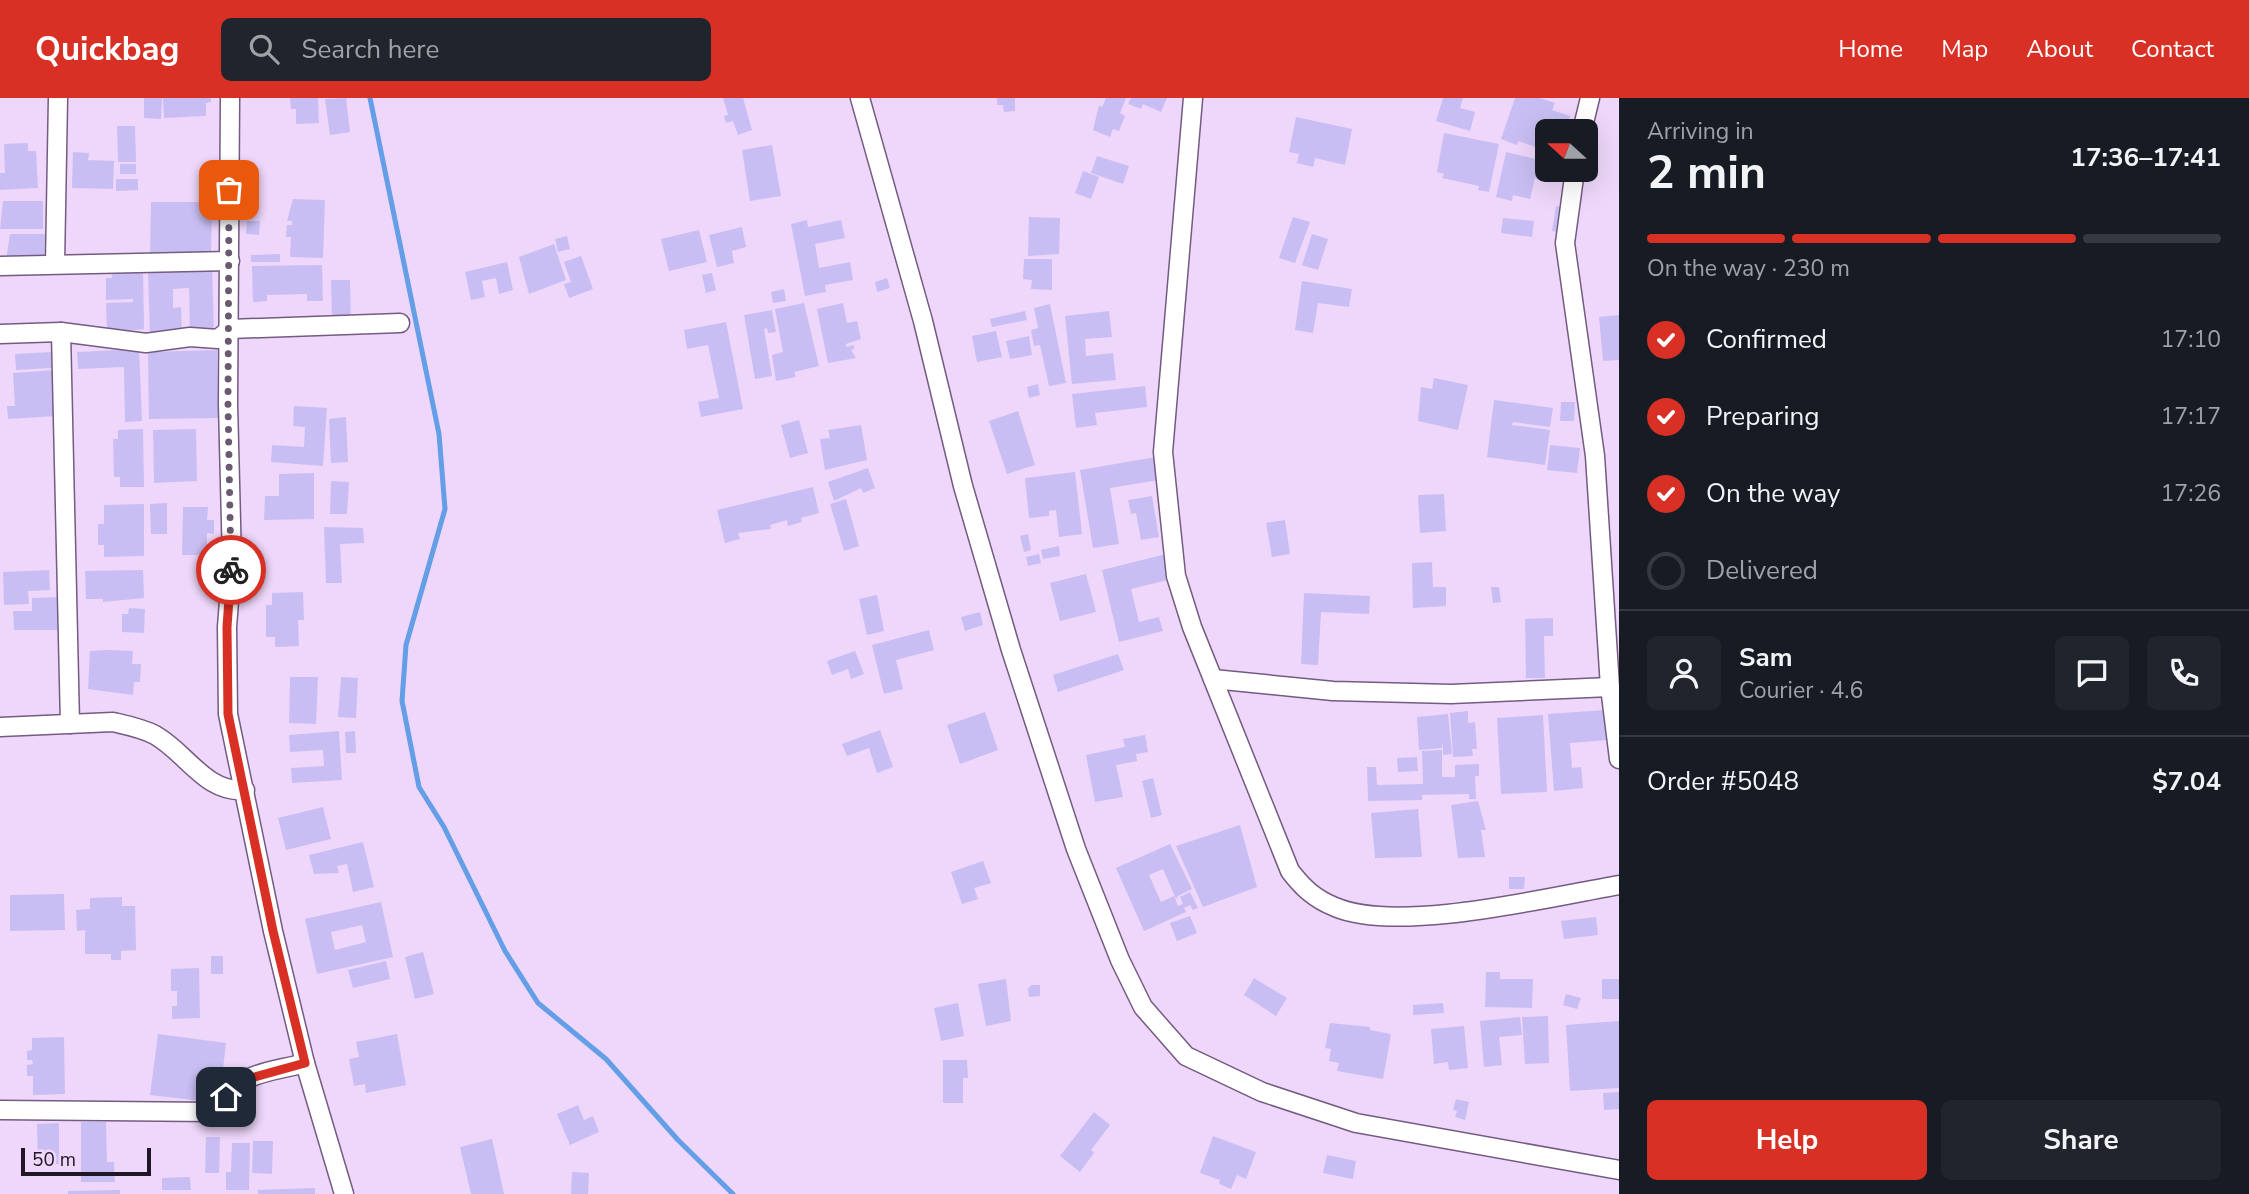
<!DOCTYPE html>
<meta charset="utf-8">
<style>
:root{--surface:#171b24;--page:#20242c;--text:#f1f3f6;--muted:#9ea1a6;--line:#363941;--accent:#d93025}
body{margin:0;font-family:"Nunito Sans",sans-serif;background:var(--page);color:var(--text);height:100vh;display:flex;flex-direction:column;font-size:26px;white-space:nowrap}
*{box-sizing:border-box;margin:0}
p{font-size:23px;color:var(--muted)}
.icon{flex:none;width:38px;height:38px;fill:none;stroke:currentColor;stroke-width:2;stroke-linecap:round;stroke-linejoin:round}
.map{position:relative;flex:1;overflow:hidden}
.details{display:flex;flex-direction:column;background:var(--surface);width:630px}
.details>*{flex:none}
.needle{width:46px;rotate:291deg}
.buttons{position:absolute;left:1535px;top:21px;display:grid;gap:14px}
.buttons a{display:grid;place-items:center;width:63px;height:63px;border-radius:10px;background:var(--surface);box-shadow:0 7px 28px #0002;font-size:35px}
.scale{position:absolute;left:21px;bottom:18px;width:130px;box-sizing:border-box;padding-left:7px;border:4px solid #211626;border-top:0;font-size:19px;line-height:24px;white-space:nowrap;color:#211626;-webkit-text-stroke:5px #eed7fa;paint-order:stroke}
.pin{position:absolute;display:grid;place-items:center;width:60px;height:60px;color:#fff;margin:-30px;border-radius:14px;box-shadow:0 4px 10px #0006}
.courier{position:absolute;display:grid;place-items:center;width:70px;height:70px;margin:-35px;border:5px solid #d93025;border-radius:50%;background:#fff;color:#222;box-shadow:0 2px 9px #0007}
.headline em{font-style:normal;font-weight:700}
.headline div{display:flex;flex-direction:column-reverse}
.headline{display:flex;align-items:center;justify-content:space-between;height:119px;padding:0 28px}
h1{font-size:46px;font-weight:700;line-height:52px}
.bar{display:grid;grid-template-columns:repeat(4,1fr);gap:10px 7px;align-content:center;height:84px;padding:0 28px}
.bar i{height:9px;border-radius:5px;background:var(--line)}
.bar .current{background:var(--accent)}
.bar p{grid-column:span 4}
.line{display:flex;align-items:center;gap:18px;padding:0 28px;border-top:2px solid var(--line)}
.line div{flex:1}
.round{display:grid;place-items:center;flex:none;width:74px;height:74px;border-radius:10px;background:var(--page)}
ol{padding:0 28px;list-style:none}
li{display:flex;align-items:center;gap:21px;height:77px}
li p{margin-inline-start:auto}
li .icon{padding:7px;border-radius:50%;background:var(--accent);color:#fff;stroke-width:4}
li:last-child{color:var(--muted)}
li i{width:38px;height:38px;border:4px solid var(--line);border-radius:50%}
.primary-button{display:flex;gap:14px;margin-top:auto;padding:14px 28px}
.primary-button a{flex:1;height:80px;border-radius:10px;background:var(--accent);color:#fff;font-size:28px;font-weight:700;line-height:80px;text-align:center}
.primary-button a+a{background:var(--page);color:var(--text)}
header{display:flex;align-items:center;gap:42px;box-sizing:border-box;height:98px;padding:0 35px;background:var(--accent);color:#fff}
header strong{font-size:33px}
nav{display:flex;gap:38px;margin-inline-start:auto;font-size:24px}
.search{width:490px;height:63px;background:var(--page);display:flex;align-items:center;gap:18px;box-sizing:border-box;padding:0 24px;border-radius:10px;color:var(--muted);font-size:26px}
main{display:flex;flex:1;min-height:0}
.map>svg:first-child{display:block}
</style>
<header>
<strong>Quickbag</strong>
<div class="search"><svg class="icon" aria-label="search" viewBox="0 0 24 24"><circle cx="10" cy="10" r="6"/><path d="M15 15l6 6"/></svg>Search here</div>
<nav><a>Home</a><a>Map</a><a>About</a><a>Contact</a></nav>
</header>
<main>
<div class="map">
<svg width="1619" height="1096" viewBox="0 0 1619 1096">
<rect width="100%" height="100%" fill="#eed7fa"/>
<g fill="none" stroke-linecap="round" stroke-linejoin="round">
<polyline stroke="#639ee6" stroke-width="5" points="370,0 439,336 445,411 406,547 402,603 419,689 444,729 505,853 538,905 606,961 678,1042 733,1096"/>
</g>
<g fill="#c9bef3" fill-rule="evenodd">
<polygon points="144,0 162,0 161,21 144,20"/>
<polygon points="163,0 211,0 211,4 206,5 206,18 164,20"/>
<polygon points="290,0 318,0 319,25 296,26 296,11 291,11"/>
<polygon points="346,0 350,34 330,37 325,1"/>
<polygon points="723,0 743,0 752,32 738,37 733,23 726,25 724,18 728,17"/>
<polygon points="997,0 1015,0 1015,13 1004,14 1003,7 997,7"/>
<polygon points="1106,0 1126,0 1120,15 1125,18 1119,33 1113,31 1110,39 1093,32 1099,7 1102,9"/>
<polygon points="1131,0 1167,0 1161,14 1143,6 1141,11 1128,6"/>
<polygon points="1443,0 1463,0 1460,10 1475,14 1470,33 1436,23"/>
<polygon points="1515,0 1540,0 1555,5 1552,12 1570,18 1565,33 1547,33 1547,53 1518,43 1517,47 1501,41"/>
<polygon points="1296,19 1352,31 1345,67 1315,60 1313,69 1297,65 1299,56 1289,54"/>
<polygon points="117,28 135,28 136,64 118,64"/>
<polygon points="1444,35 1499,46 1489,94 1478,92 1479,88 1442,80 1444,76 1437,74"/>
<polygon points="28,45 28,53 36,53 38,90 0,92 0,75 5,75 4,46"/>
<polygon points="772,47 781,98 750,103 742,52"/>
<polygon points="73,54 89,55 88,62 114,63 113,91 72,90"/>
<polygon points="1506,54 1544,63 1539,82 1535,80 1530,101 1513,97 1512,103 1496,99"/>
<polygon points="1097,58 1129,68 1123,86 1091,75"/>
<rect x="120" y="66" width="16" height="10"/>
<polygon points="1083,73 1099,79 1091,101 1075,95"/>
<polygon points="116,81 138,81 138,92 116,93"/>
<polygon points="293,101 325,102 323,160 290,159 291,139 286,139 287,127 292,127 292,123 287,123"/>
<polygon points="3,103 43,103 43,131 0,131"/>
<polygon points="151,104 212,104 211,159 150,158"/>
<polygon points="1556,108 1567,110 1563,135 1552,133"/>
<polygon points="1029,119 1060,120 1059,156 1028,158"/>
<polygon points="1293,119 1310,124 1295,165 1279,160"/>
<polygon points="1503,120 1534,123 1532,139 1501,135"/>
<polygon points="807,122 808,129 841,122 845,140 815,146 819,170 850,164 853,182 825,187 826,194 805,198 791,126"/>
<polygon points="247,123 260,123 259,137 246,136"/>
<polygon points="742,129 746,149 732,153 734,165 717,169 709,137"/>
<polygon points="699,132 707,164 669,173 661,141"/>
<polygon points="10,136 45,136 44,164 6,163"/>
<polygon points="1312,136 1328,141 1318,172 1302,167"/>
<polygon points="567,138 570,151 558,154 555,141"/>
<polygon points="554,146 566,182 529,196 519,159"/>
<polygon points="280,156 280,164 251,164 251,157"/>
<polygon points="581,158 593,191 569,200 564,186 571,184 564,164"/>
<polygon points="1024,161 1052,161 1052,192 1031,191 1032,182 1023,181"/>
<polygon points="507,164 513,192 499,196 496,180 482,183 485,199 471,202 465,174"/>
<polygon points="212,167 214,237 190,238 189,190 173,191 173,210 181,209 182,238 150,239 148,169"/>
<polygon points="322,167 323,203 307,203 307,196 267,197 267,203 253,204 252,168"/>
<polygon points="143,169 144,231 107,235 106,205 133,204 133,201 106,202 106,180 112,180 111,170"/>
<polygon points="712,175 716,192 706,195 702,177"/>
<polygon points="887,180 890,190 877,194 875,184"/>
<polygon points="331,182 350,182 351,223 332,224"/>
<polygon points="1302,183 1352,191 1349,209 1318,205 1313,235 1295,232"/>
<polygon points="784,191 786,203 773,205 771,194"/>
<polygon points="804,205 819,268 794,274 796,279 776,283 772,257 783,254 775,211"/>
<polygon points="843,205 847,225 857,223 861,241 846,246 846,249 854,247 854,251 851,252 856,260 828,265 817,211"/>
<polygon points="1050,206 1066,285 1049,288 1040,247 1034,248 1031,232 1038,230 1034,210"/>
<polygon points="772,212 776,234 768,235 767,230 764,231 772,278 755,281 744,217"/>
<polygon points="1025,213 1027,222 992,229 990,221"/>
<polygon points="1109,213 1112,239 1085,241 1086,258 1113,255 1116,282 1072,286 1065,218"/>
<polygon points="1619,217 1619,262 1603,263 1599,219"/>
<polygon points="726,224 743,311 701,319 698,304 719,300 708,247 687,251 684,232"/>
<polygon points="996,233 1002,259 977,264 972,238"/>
<polygon points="1029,238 1032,257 1010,261 1006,243"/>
<polygon points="139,251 142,323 125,324 124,269 78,271 77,254"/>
<polygon points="217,252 218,320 149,321 148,254"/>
<polygon points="51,254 52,270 16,272 15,256"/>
<polygon points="55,272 57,318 8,321 7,308 15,308 13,275"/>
<polygon points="1434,280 1468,287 1458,332 1418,323 1421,289 1432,291"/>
<polygon points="1038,286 1040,297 1029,300 1027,289"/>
<polygon points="1145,288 1147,309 1095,315 1097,327 1076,330 1072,296"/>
<polygon points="1494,302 1553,310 1550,329 1513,324 1512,327 1550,332 1545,367 1487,359"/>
<polygon points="1561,304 1575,304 1574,323 1560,323"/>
<polygon points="294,308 327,310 323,368 271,364 272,347 304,349 305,329 293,328"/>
<polygon points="1018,313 1035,367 1007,376 989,323"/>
<polygon points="346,319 348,364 331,365 329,321"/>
<polygon points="799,322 808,355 790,360 781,327"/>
<polygon points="861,327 867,362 825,372 820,341 830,340 828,332"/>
<polygon points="143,331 144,389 120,389 120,379 114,379 113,341 118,341 118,332"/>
<polygon points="196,331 197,383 154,385 153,332"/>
<polygon points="1550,347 1580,350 1577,375 1547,372"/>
<polygon points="1156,359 1159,382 1110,390 1119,446 1093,450 1080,372"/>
<polygon points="868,370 875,390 863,395 861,390 834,403 828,384"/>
<polygon points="1075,374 1082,436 1059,439 1056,412 1049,413 1049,418 1029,420 1025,380"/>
<polygon points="314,375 314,421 264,422 265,398 279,398 279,376"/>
<polygon points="331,383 349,384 347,416 330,416"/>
<polygon points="813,389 819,415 801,420 802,424 788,428 787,422 770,427 771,431 738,435 740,441 725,445 717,412"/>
<polygon points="1444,396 1446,433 1420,435 1418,397"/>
<polygon points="1152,398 1159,439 1141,442 1136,415 1131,416 1128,402"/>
<polygon points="846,401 859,448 844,453 830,406"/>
<polygon points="167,405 167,436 151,436 150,406"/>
<polygon points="144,406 144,458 104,459 104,447 98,447 98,426 104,426 104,407"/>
<polygon points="183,409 208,409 207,422 214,422 214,436 207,435 207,457 182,457"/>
<polygon points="1285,422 1290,456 1272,459 1266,425"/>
<polygon points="324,429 363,430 364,445 340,446 342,485 326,485"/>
<polygon points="1028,436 1031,452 1024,454 1020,438"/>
<polygon points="1059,448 1060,458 1043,461 1041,452"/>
<polygon points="1170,455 1176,480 1131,491 1139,524 1159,519 1163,533 1119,544 1102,472"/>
<polygon points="1039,456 1041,465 1028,468 1026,459"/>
<polygon points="1432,464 1433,489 1446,489 1446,508 1413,510 1412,465"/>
<polygon points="49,472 50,492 28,493 29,506 4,507 3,474"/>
<polygon points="143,472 144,500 103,504 103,501 86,501 85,473"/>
<polygon points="1086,476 1096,514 1060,523 1050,485"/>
<polygon points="1491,489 1499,489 1501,504 1493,505"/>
<polygon points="303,494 304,522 298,522 299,548 275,549 275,539 266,539 266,507 272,507 272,495"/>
<polygon points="1304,495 1370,498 1369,516 1321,514 1318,567 1301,566"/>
<polygon points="877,497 884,533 867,537 859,501"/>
<polygon points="62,499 62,532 14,532 13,513 32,513 32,500"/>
<polygon points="129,510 145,511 144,535 122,534 122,516 128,516"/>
<polygon points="980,514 983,527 965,533 961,519"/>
<polygon points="1553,520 1553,538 1544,538 1545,580 1526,580 1525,521"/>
<polygon points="929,532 934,552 896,562 903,591 884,596 872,547"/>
<polygon points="108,552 133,553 132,566 141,566 140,584 134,584 133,597 88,591 90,553"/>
<polygon points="855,553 864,576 851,581 848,571 832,577 827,563"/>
<polygon points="1118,556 1124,572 1058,594 1053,577"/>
<polygon points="290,579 318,579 316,626 289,625"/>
<polygon points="341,579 358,580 356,620 338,619"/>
<polygon points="1605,612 1608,642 1570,645 1572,670 1581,669 1583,690 1554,693 1548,616"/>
<polygon points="1468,613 1468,625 1475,624 1477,651 1472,651 1473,658 1453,659 1450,615"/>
<polygon points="985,614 998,652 960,666 947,627"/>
<polygon points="1448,616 1452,656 1443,657 1443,645 1442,650 1419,652 1417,619"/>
<polygon points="1543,617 1547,694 1501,696 1497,620"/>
<polygon points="880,632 893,669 877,675 869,650 847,658 842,646"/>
<polygon points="339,633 342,682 292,685 291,670 324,668 323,652 290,654 289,637"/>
<polygon points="355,633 356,655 346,655 345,634"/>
<polygon points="1145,637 1148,654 1136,656 1137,663 1116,667 1123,699 1095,704 1086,657 1125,649 1123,641"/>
<polygon points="1442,652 1442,679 1455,679 1455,667 1479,666 1479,678 1475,678 1476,701 1469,701 1469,696 1422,697 1422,702 1368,703 1367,669 1376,669 1377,687 1423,686 1422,653"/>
<polygon points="1417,659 1418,673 1398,674 1397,660"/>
<polygon points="1153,680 1162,717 1151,720 1142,683"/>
<polygon points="1478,703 1486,732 1481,732 1485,759 1458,760 1451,707"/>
<polygon points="323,709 331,741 286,752 278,720"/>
<polygon points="1418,711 1422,759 1375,760 1371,715"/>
<polygon points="1240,727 1257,789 1203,809 1176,748"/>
<polygon points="363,744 374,789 353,794 347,766 337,768 339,775 314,776 309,757"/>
<polygon points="1170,746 1192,791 1178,798 1176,801 1163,771 1149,777 1161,804 1174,798 1178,808 1183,806 1180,799 1190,794 1198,810 1193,812 1190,807 1184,810 1186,814 1144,833 1116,770"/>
<polygon points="983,763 991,785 974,790 978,801 962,806 951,774"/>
<polygon points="1509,779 1525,779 1524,791 1509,791"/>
<polygon points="64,796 65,832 10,833 10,797"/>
<polygon points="122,799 122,808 135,808 136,852 121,853 121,862 111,862 111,856 85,856 85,832 77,833 76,812 90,811 90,800"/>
<path d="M381,804L393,859L317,876L305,821ZM362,827L366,844L335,852L331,834Z"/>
<polygon points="1190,818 1197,835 1177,843 1170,825"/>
<polygon points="1596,819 1598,837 1564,841 1561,823"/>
<polygon points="423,854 434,896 415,901 405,859"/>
<rect x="211" y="858" width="12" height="18"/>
<polygon points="386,863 390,881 353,890 348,872"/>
<polygon points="199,870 200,920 172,921 172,908 177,908 177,893 171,893 171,871"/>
<polygon points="1486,874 1500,874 1500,881 1533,881 1532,910 1485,909"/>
<polygon points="1254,880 1287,900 1276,918 1244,897"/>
<polygon points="1006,881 1011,923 986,928 978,886"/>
<rect x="1602" y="881" width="17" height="20"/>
<polygon points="1032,887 1040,887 1040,898 1029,899 1028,890"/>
<polygon points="1566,896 1581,900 1577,911 1563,907"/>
<polygon points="958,905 964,938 941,943 934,910"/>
<polygon points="1443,905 1444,915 1413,917 1413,907"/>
<polygon points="1548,918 1549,965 1525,966 1522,919"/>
<polygon points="1520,919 1522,937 1499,939 1502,967 1484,969 1480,923"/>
<polygon points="1619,923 1619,990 1570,993 1566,927"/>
<polygon points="1330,925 1370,929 1370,932 1391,936 1383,981 1337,973 1339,965 1329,963 1331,951 1325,950"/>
<polygon points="1464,928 1468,970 1449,972 1448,964 1434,966 1431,931"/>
<polygon points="158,936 226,945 219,1005 150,997"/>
<polygon points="397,936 406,987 366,995 365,986 354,988 349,961 359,959 356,944"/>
<polygon points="64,939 65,996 33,997 33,978 27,978 27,967 33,966 32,962 27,962 27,953 32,952 32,940"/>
<polygon points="943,962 967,962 968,980 963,980 963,1005 943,1005"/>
<polygon points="1619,994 1619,1011 1604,1012 1603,995"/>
<polygon points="1456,1001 1469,1004 1465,1022 1455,1019 1457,1013 1453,1012"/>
<polygon points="578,1007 584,1022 593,1018 599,1034 570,1047 557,1016"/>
<polygon points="1094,1014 1110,1027 1091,1052 1094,1055 1080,1074 1060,1058"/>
<polygon points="81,1024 106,1024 107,1064 114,1064 115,1084 81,1084"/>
<polygon points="59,1025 59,1066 38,1066 37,1026"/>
<polygon points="1213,1038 1256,1054 1246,1081 1237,1077 1231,1091 1219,1086 1220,1082 1200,1075"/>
<polygon points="206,1039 220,1039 219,1075 205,1075"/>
<polygon points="492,1041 504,1096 471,1096 460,1049"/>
<polygon points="253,1043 273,1043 272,1076 252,1075"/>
<polygon points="232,1045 250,1045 249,1092 226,1092 226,1074 231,1074"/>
<polygon points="1327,1057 1356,1063 1353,1081 1323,1075"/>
<polygon points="572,1074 589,1075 588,1096 571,1096"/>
<polygon points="190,1079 191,1092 162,1092 162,1080"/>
<polygon points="315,1090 315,1096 258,1096 258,1092"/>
<polygon points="120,1092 120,1096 68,1096 68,1093"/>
</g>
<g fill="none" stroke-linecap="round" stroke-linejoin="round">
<defs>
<g id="street">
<polyline points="230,0 228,306 232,464 227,529 228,616 273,833 305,965 344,1096"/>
<polyline points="860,0 923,223 963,388 1011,552 1076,751 1120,862 1143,909 1186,958 1262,994 1356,1025 1619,1072"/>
<path d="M1193,0L1163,354L1176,478L1192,529L1290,773C1303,790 1315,801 1335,809C1398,836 1549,799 1619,787"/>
<polyline points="1582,33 1590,0"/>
<polyline points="1575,72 1565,145 1595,358 1610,589 1619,661"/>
<polyline points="55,166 58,0"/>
<polyline points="0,168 230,163"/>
<polyline points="61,234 70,626"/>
<polyline points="0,236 61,234 146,245 190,239 218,241 230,231 400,225"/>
<polyline points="1213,581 1333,593 1451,596 1610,589"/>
<path d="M0,629L113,624C126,627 142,630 155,637C187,655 205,695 245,692"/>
<path d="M0,1012L213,1014L221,1011C236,973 269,975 305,965"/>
</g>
</defs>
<use href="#street" stroke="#745b81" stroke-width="21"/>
<use href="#street" stroke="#fff" stroke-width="18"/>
</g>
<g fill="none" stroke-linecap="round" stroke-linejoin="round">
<polyline stroke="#695a70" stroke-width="7" stroke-dasharray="0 12.6" points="229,92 228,306 231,472"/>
<polyline stroke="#d93025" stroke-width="9" points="226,999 240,983 305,965 273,833 228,616 227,529 231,472"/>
</g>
</svg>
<div class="buttons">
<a><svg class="needle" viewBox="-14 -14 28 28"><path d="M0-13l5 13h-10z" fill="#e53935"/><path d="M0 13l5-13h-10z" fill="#9ea1a6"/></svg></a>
</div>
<div class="scale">50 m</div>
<div class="pin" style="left:229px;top:92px;background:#ea580c"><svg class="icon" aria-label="bag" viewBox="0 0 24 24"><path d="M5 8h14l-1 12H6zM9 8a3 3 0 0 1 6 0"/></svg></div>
<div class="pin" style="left:226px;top:999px;background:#1f2937"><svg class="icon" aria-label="home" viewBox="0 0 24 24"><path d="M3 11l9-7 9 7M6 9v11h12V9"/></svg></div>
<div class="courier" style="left:231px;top:472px"><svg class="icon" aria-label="bike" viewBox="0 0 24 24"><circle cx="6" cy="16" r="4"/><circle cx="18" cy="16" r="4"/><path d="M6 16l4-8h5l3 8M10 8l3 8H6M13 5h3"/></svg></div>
</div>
<section class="details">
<div class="headline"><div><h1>2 min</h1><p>Arriving in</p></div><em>17:36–17:41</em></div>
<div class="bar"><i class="current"></i><i class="current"></i><i class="current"></i><i></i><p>On the way · 230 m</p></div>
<ol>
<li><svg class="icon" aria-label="check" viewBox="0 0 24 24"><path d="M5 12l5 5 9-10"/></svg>Confirmed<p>17:10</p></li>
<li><svg class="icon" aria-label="check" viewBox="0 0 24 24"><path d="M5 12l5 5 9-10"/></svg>Preparing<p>17:17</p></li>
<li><svg class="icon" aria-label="check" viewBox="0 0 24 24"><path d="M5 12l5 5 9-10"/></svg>On the way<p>17:26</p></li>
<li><i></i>Delivered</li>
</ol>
<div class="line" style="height:126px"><a class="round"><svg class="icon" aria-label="person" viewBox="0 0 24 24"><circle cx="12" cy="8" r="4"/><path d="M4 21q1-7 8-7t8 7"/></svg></a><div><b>Sam</b><p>Courier · 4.6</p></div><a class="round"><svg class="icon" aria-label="chat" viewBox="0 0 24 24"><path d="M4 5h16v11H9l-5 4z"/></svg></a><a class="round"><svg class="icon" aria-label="phone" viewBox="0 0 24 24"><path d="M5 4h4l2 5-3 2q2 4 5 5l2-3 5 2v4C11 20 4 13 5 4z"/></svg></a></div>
<div class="line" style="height:91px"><div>Order #5048</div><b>$7.04</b></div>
<div class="primary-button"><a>Help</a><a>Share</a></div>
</section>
</main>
